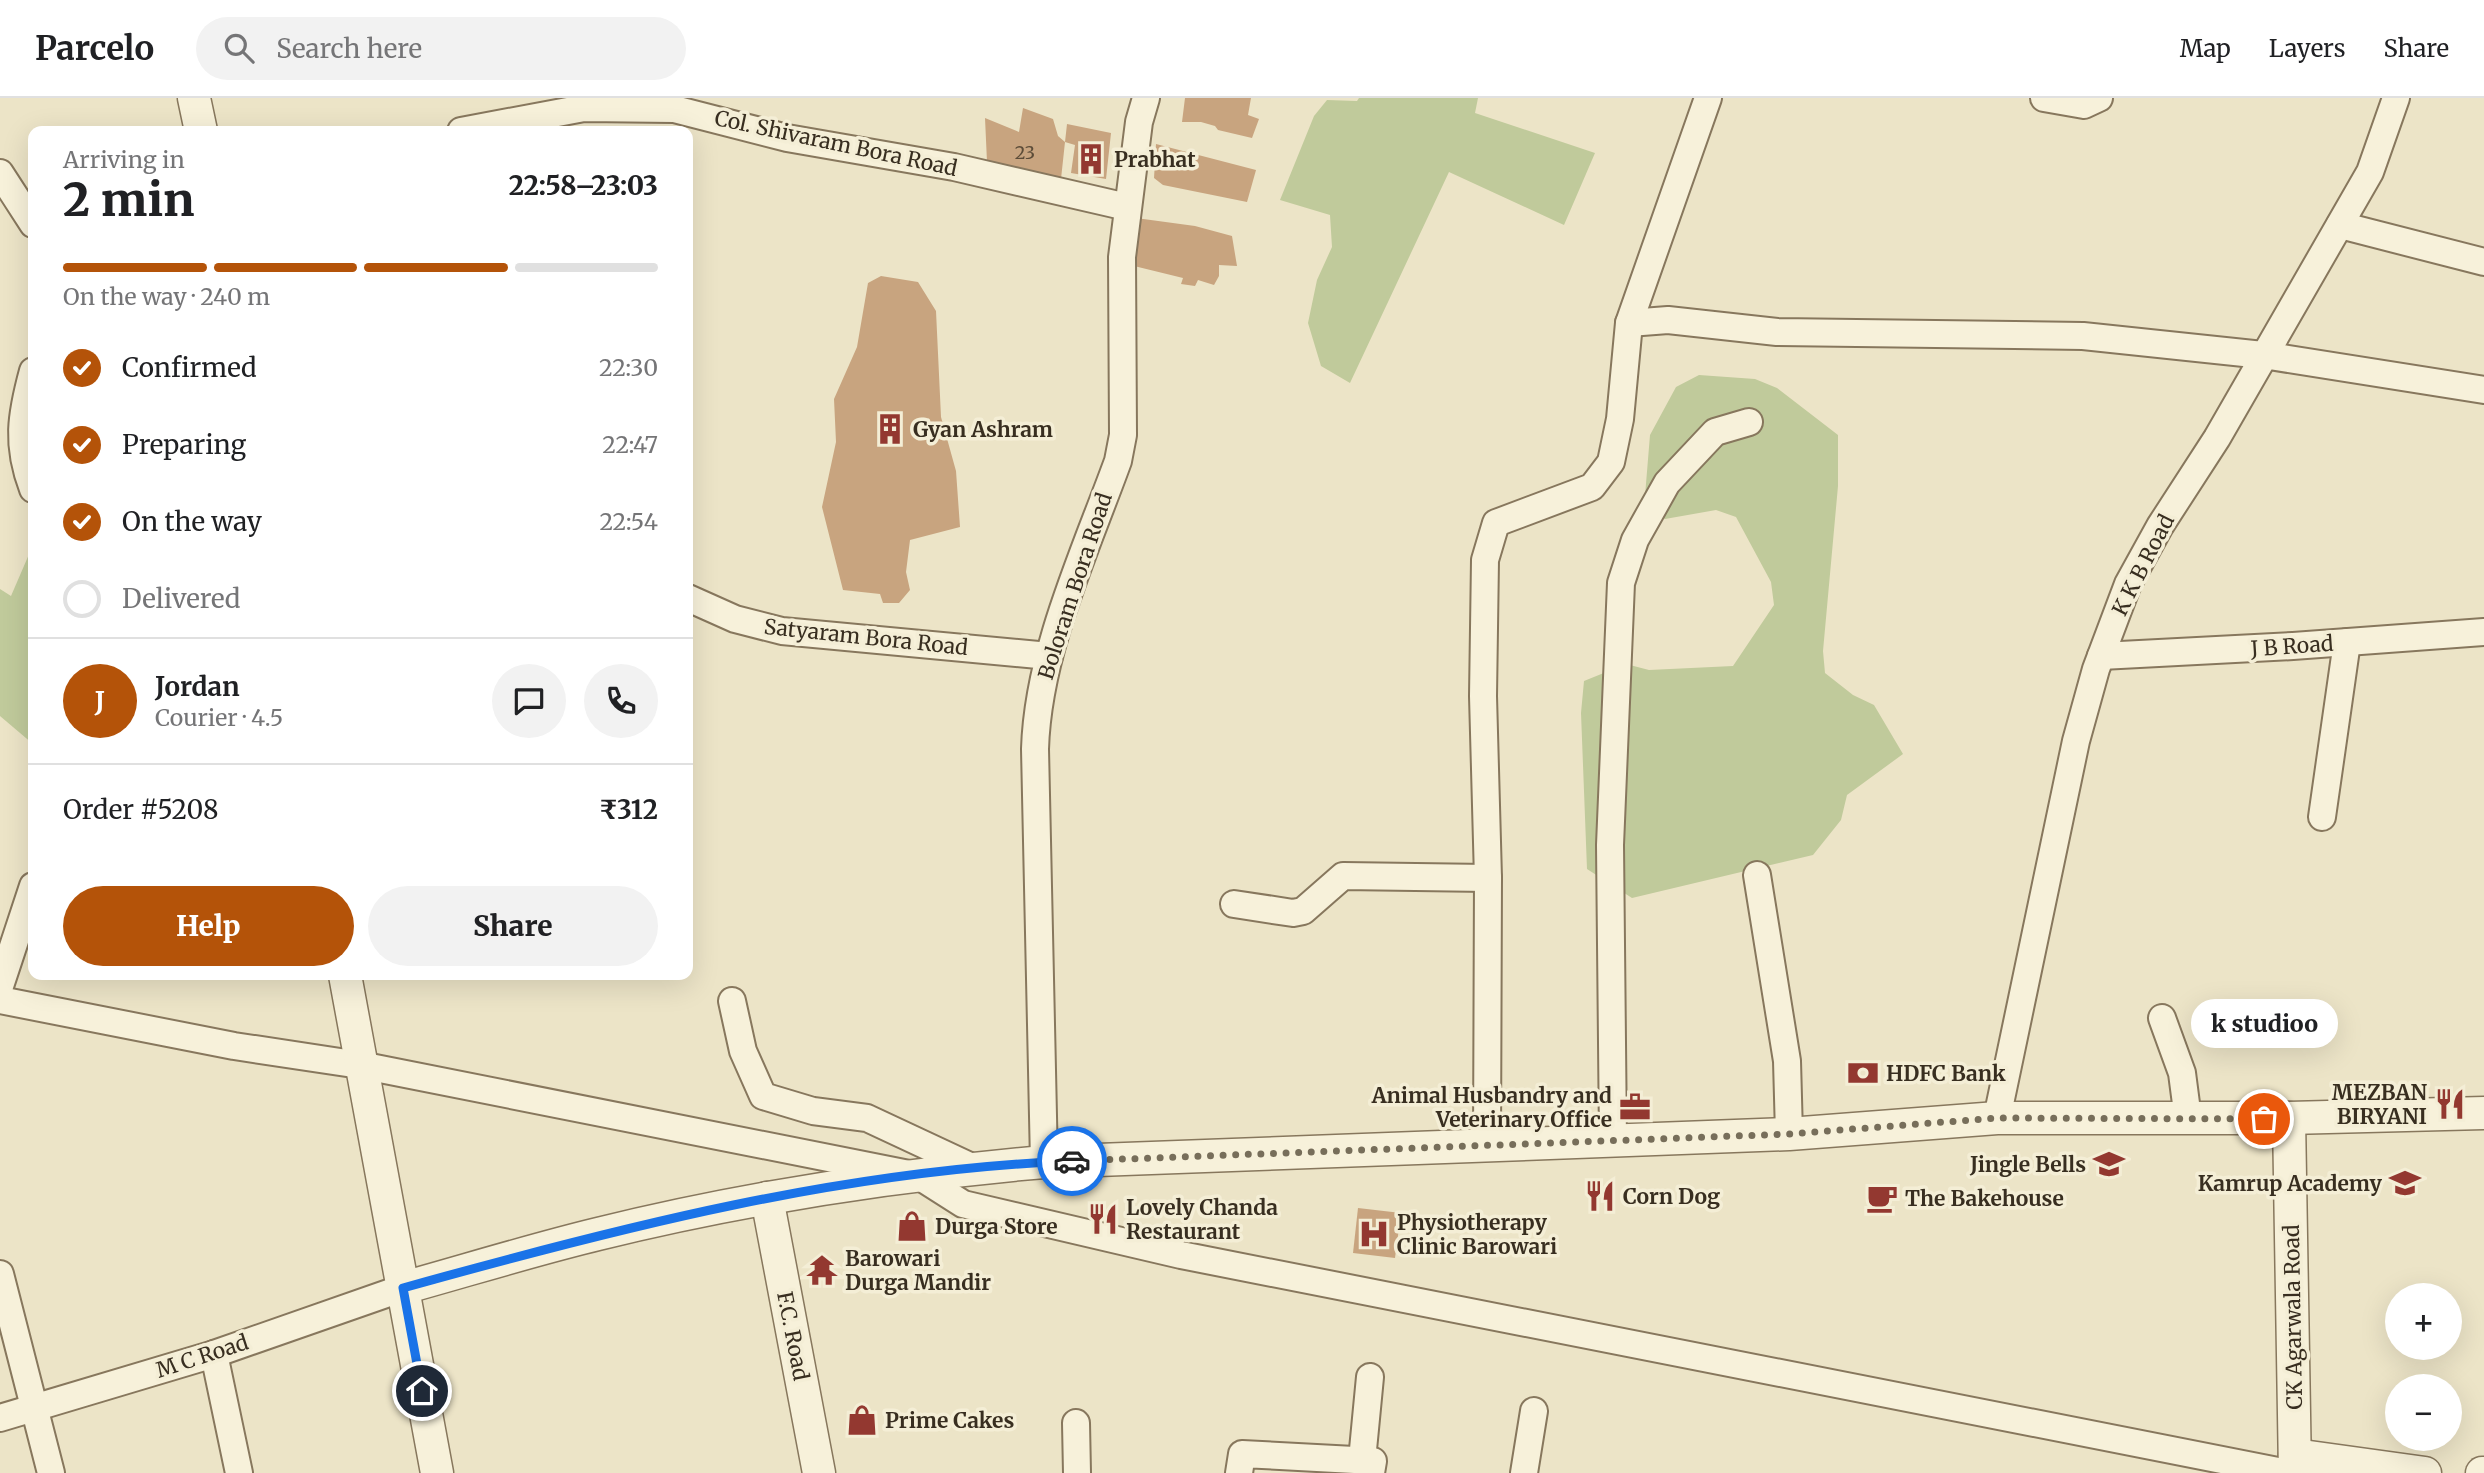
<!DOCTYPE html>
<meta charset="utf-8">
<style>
:root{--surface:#fff;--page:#f2f2f2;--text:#202124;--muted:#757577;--line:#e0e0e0;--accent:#b45309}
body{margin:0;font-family:Merriweather,serif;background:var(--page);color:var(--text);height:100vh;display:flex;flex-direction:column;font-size:26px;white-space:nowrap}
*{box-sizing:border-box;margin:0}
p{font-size:23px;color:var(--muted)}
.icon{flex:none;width:38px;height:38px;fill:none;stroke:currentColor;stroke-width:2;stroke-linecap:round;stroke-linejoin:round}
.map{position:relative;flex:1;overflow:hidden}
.drawer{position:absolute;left:28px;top:28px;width:665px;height:854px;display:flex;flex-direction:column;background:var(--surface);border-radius:14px;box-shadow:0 7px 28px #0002}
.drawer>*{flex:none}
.fabs{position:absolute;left:2385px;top:1185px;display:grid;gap:14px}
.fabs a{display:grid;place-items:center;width:77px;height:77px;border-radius:50%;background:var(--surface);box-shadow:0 7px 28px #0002;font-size:35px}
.pin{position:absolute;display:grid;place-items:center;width:60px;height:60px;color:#fff;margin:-30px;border:4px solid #fff;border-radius:50%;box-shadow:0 2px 7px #0007}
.courier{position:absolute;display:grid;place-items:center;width:70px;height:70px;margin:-35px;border:5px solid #1a73e8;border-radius:50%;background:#fff;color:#222;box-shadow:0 2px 9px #0007}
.bubble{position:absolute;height:49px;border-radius:24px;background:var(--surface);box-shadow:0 7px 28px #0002;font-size:23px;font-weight:800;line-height:49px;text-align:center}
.headline em{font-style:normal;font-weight:800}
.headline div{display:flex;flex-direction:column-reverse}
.headline{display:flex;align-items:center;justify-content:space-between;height:119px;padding:0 35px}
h1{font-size:46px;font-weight:800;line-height:52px}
.bar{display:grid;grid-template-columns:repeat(4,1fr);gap:10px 7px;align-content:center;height:84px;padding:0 35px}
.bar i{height:9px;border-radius:5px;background:var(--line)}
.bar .selected{background:var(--accent)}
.bar p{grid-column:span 4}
.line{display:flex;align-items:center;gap:18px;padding:0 35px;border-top:2px solid var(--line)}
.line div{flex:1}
.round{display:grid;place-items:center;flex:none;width:74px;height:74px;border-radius:37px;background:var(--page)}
ol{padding:0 35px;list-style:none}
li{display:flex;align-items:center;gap:21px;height:77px}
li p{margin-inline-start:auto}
li .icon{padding:7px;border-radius:50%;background:var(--accent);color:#fff;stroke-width:4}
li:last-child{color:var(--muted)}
li i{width:38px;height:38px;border:4px solid var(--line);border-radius:50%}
.primary-button{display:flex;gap:14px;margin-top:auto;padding:14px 35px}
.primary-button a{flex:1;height:80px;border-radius:42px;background:var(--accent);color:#fff;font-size:28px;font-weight:800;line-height:80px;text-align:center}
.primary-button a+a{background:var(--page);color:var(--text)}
header{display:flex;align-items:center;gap:42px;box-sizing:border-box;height:98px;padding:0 35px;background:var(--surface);border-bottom:2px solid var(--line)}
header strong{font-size:33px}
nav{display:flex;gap:38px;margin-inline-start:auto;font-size:24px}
.search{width:490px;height:63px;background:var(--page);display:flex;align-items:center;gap:18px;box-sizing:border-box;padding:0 24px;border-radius:38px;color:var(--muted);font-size:26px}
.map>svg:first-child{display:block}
</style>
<header>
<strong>Parcelo</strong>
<div class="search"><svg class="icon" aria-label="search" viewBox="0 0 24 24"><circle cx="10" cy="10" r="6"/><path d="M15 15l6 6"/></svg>Search here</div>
<nav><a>Map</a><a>Layers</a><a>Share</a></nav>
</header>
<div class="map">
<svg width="2484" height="1375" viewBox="0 0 2484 1375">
<rect width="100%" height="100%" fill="#ece4c7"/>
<g fill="#c0ca9b">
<polygon points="1359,0 1478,0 1475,15 1595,55 1564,127 1449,74 1350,285 1321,268 1308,225 1317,182 1332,149 1330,117 1280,102 1314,18 1327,2 1357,3"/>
<polygon points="1699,277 1755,281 1777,290 1838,337 1838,388 1823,553 1825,575 1853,597 1874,607 1903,656 1847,697 1841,722 1813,757 1632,800 1587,771 1581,615 1584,583 1626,566 1649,572 1733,568 1774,507 1771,484 1736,419 1716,412 1665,421 1644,410 1650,337 1676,289"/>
<polygon points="33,447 33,646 0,618 0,491 11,498"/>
</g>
<g fill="#c8a47f">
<polygon points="1185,0 1251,0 1248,17 1259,21 1252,40 1218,32 1215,28 1201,24 1182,24"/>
<polygon points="1023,10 1053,21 1058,38 1065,44 1061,81 987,64 985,20 1019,34"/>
<polygon points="1067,26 1111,35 1106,81 1071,75 1075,47 1065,44"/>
<polygon points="1156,46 1256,72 1247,104 1163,87 1154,80"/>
<polygon points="1136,120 1195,128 1232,138 1237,168 1219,167 1219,178 1214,187 1198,182 1195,188 1181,186 1183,180 1130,167"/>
<polygon points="881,178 918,184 936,213 941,319 956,373 960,429 910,442 906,474 910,492 899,505 883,505 880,496 843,492 822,409 836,344 834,301 857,249 868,185"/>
<polygon points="1358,1110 1401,1115 1395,1160 1353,1155"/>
</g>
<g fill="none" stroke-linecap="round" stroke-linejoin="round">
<defs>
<g id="minor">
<polyline points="2044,0 2084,7 2099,0"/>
<polyline points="461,33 584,10 674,11 787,40 954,69 1127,109"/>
<polyline points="0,75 33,126"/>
<polyline points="2340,127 2484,164"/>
<polyline points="1629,225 1668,222 1777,234 2083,238 2263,257 2484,292"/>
<path d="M33,273C21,317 16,347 33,391"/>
<polyline points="688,500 735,521 782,533 1049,558"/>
<polyline points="2101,558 2293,548 2484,534"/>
<polyline points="2322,719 2347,544"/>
<polyline points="1757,777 1787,963 1789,1036"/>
<polyline points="1234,806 1293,815 1303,813 1343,778 1488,780"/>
<polyline points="0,888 33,788"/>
<polyline points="0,902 234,948 360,967 919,1078 963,1106 1181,1157 2288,1375"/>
<polyline points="732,903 743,953 763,998 813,1013 867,1020 974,1070"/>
<polyline points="2162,920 2182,975 2188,1021"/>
<polyline points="1997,1020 2076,643 2096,571 2128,486 2160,428 2217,340 2370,74 2396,0"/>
<polyline points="1613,1043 1610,747 1621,485 1635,442 1667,385 1715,334 1749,324"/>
<polyline points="1487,1049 1488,780 1483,598 1485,462 1496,425 1592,389 1611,364 1620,321 1629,225 1708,0"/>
<path d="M1044,1064L1035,651C1038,553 1085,454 1118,363L1123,337L1122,159L1139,24L1146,0"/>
<polyline points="0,1176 51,1375"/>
<polyline points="214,1256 239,1375"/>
<polyline points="0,1320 214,1256 403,1190"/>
<polyline points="1076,1325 1077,1375"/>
<polyline points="1362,1362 1370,1279"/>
<polyline points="1239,1375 1242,1356 1373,1363 1371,1375"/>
<polyline points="1524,1375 1534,1313"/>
</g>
<g id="tertiary">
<polyline points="194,0 201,33"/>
<polyline points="345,877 437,1375"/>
<polyline points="2289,1020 2295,1375"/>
<polyline points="767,1100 819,1375"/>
<path d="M403,1190C468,1172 532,1152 598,1136C744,1100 894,1077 1044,1064L1789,1036L1997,1020H2289L2484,1015"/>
<polyline points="2295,1357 2425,1375"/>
<polyline points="2482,1375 2484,1375"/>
</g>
</defs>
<use href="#minor" stroke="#87775d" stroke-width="30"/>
<use href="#tertiary" stroke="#87775d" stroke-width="35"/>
<use href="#minor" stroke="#f7f1da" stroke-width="26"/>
<use href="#tertiary" stroke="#f7f1da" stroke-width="32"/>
</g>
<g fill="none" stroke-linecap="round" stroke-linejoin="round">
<polyline stroke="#776e5a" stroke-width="7" stroke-dasharray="0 12.6" points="1072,1063 1789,1036 1997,1020 2264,1021"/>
<path stroke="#1a73e8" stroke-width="9" d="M422,1293L403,1190C621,1129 844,1072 1072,1063"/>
</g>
<defs>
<symbol id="building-bare" viewBox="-9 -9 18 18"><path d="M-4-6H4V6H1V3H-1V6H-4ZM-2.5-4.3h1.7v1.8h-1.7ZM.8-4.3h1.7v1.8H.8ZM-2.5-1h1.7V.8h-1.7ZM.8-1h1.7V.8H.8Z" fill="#933830" stroke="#f4eed6" stroke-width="2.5" paint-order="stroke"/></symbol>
<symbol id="bank-bare" viewBox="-9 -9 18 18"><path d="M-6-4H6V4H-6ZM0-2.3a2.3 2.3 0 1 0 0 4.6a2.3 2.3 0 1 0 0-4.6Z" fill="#933830" stroke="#f4eed6" stroke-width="2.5" paint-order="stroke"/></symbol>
<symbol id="restaurant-bare" viewBox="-9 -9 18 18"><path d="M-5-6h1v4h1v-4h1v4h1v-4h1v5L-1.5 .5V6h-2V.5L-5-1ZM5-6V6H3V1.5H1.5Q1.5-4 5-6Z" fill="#933830" stroke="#f4eed6" stroke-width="2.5" paint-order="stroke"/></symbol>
<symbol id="office-bare" viewBox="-9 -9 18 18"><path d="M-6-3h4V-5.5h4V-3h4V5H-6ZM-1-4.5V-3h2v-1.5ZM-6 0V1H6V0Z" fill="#933830" stroke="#f4eed6" stroke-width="2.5" paint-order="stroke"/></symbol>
<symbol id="school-bare" viewBox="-9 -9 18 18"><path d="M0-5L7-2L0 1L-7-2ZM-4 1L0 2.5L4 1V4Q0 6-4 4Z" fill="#933830" stroke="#f4eed6" stroke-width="2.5" paint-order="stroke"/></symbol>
<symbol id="cafe-bare" viewBox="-9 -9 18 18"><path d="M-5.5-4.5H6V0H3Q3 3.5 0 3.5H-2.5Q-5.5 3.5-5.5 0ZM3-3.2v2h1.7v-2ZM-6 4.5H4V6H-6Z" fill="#933830" stroke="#f4eed6" stroke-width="2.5" paint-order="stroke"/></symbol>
<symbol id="shop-bare" viewBox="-9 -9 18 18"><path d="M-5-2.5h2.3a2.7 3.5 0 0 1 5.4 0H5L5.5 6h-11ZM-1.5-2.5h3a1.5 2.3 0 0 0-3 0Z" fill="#933830" stroke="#f4eed6" stroke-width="2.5" paint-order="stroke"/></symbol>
<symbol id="hospital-bare" viewBox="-9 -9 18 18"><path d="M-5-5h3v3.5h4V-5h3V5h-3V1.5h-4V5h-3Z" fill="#933830" stroke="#f4eed6" stroke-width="2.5" paint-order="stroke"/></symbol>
<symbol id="temple-bare" viewBox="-9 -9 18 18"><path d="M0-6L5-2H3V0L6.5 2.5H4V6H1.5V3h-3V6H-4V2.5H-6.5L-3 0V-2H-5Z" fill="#933830" stroke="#f4eed6" stroke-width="2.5" paint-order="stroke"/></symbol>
</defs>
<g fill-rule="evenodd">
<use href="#building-bare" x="1069" y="39" width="44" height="44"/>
<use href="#building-bare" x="868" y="309" width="44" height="44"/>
<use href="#bank-bare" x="1841" y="953" width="44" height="44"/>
<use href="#restaurant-bare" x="2428" y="984" width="44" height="44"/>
<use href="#office-bare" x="1613" y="987" width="44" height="44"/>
<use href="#school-bare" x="2087" y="1044" width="44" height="44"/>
<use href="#school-bare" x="2383" y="1063" width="44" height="44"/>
<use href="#restaurant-bare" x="1578" y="1076" width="44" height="44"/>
<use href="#cafe-bare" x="1860" y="1078" width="44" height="44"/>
<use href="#restaurant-bare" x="1081" y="1099" width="44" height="44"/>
<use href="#shop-bare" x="890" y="1106" width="44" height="44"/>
<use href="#hospital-bare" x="1352" y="1114" width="44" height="44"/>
<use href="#temple-bare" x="800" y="1150" width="44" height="44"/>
<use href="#shop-bare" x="840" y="1300" width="44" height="44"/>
</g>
<g text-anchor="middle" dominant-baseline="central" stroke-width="7" stroke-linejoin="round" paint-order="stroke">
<g font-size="18" fill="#5c4c38">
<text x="1025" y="54">23</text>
</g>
<g font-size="21" fill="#382e20" stroke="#f4eed6">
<text transform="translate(836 45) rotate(12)">Col. Shivaram Bora Road</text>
<text transform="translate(2143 467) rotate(-63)">K K B Road</text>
<text transform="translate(1075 488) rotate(-72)">Boloram Bora Road</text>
<text transform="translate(866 539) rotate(6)">Satyaram Bora Road</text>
<text transform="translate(2292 548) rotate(-4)">J B Road</text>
<text transform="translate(2293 1219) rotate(-91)">CK Agarwala Road</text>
<text transform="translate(793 1238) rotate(79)">F.C. Road</text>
<text transform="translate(202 1258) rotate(-18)">M C Road</text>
</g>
<g font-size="21" font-weight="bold" fill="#382e20" stroke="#f4eed6" text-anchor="start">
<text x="1114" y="61">Prabhat</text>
<text x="913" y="331">Gyan Ashram</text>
<text x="1886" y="975">HDFC Bank</text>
<text x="2427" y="994" text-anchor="end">MEZBAN<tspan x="2427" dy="24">BIRYANI</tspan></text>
<text x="1612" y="997" text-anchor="end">Animal Husbandry and<tspan x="1612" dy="24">Veterinary Office</tspan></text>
<text x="2086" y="1066" text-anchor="end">Jingle Bells</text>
<text x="2382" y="1085" text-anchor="end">Kamrup Academy</text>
<text x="1623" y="1098">Corn Dog</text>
<text x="1905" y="1100">The Bakehouse</text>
<text x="1126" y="1109">Lovely Chanda<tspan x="1126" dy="24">Restaurant</tspan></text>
<text x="1397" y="1124">Physiotherapy<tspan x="1397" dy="24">Clinic Barowari</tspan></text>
<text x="935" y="1128">Durga Store</text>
<text x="845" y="1160">Barowari<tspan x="845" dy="24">Durga Mandir</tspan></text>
<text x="885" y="1322">Prime Cakes</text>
</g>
</g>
</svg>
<div class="fabs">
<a>+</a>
<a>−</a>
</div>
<div class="pin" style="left:2264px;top:1021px;background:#ea580c"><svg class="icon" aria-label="bag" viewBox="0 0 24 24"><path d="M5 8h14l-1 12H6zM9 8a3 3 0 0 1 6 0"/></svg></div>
<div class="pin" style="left:422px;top:1293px;background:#1f2937"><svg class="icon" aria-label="home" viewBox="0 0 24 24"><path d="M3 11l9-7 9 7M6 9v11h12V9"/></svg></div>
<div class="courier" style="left:1072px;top:1063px"><svg class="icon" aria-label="car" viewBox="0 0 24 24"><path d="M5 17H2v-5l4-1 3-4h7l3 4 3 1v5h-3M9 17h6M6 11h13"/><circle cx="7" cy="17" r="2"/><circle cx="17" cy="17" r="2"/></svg></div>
<div class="bubble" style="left:2191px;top:901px;width:147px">k studioo</div>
<section class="drawer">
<div class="headline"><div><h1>2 min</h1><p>Arriving in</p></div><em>22:58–23:03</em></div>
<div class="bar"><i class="selected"></i><i class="selected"></i><i class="selected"></i><i></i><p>On the way · 240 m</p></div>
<ol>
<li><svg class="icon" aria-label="check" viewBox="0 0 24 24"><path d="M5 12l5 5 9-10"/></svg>Confirmed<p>22:30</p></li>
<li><svg class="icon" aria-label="check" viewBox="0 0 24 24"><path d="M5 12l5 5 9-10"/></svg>Preparing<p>22:47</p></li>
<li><svg class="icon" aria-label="check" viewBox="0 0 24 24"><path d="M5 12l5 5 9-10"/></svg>On the way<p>22:54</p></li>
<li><i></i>Delivered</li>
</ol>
<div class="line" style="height:126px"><b class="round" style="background:var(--accent);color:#fff">J</b><div><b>Jordan</b><p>Courier · 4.5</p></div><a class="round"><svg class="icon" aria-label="chat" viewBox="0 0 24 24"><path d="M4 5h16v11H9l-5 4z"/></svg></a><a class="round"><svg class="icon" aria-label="phone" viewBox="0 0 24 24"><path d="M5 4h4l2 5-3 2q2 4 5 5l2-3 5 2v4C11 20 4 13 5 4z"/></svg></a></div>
<div class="line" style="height:91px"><div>Order #5208</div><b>₹312</b></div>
<div class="primary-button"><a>Help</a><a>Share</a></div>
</section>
</div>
